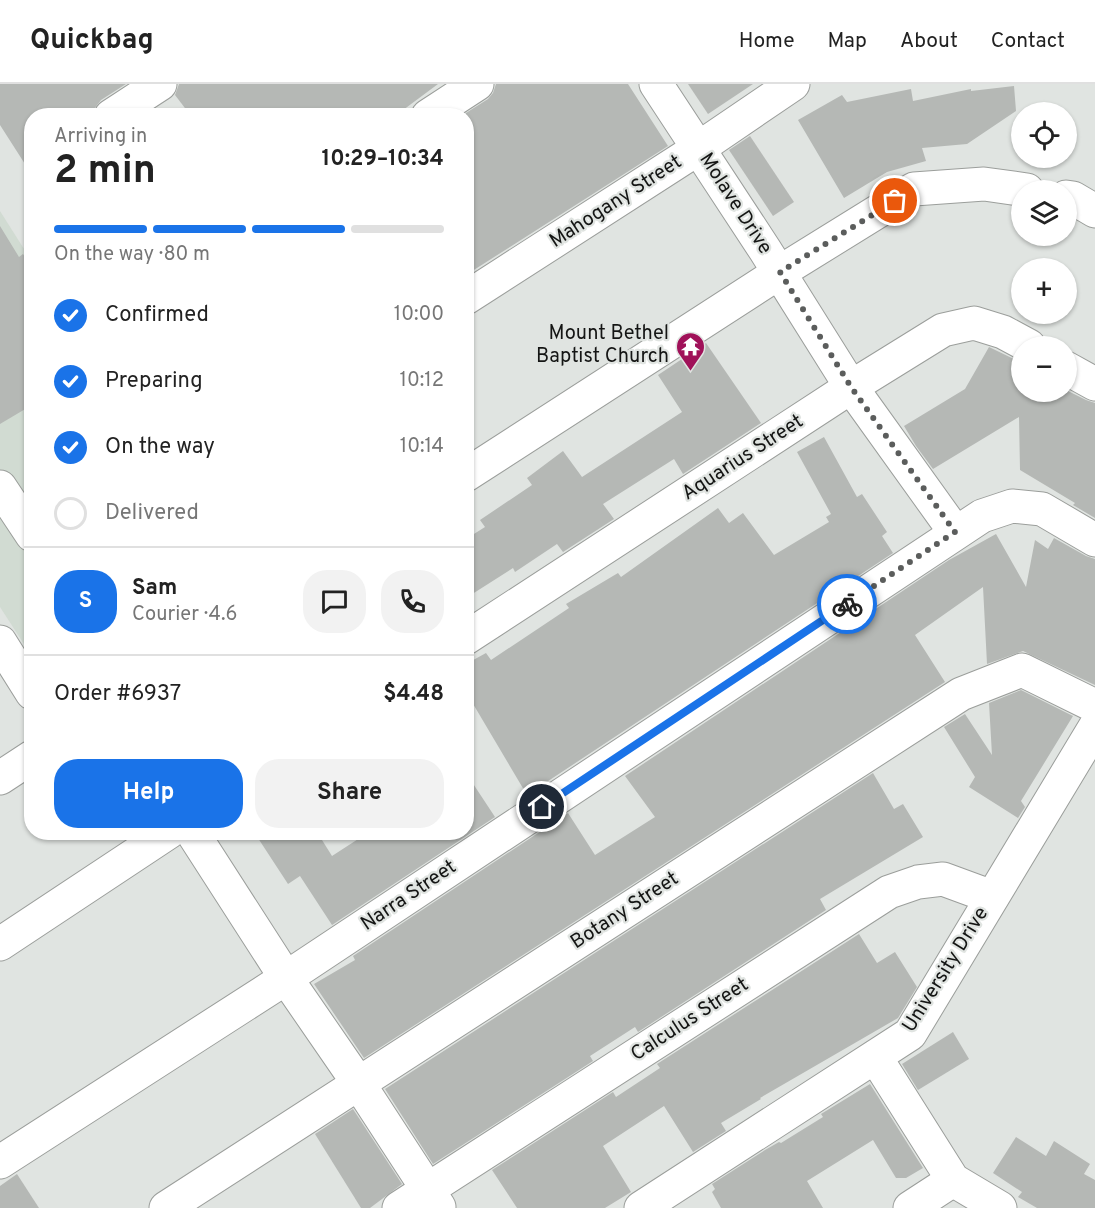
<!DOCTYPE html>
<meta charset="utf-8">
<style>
:root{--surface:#fff;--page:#f2f2f2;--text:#222;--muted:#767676;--line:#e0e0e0;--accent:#1a73e8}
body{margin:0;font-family:Overpass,sans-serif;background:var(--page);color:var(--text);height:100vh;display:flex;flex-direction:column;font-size:22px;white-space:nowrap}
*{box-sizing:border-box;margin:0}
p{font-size:20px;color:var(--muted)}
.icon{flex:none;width:33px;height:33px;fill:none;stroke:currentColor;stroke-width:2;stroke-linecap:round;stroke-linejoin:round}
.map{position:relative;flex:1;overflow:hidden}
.panel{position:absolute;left:24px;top:24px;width:450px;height:732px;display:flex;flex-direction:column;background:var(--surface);border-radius:24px;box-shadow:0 2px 4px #0004}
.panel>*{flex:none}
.fabs{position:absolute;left:1011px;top:18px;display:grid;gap:12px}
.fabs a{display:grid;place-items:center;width:66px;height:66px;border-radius:50%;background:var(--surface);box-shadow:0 2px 4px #0004;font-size:30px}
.pin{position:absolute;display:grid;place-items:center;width:51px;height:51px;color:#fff;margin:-26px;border:3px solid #fff;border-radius:50%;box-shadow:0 2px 6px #0007}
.courier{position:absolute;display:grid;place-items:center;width:60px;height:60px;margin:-30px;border:4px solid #1a73e8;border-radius:50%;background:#fff;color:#222;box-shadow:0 2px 8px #0007}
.summary em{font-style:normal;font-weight:700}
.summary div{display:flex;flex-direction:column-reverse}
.summary{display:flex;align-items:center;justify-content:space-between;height:102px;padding:0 30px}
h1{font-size:39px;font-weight:700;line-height:45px}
.bar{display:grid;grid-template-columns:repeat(4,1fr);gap:9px 6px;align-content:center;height:72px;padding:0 30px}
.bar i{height:8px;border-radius:4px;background:var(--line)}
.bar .selected{background:var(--accent)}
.bar p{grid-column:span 4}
.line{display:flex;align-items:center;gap:15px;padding:0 30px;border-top:2px solid var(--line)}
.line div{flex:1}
.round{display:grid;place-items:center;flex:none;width:63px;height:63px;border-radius:24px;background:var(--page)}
ol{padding:0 30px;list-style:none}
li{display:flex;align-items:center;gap:18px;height:66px}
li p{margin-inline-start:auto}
li .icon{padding:6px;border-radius:50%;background:var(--accent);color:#fff;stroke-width:4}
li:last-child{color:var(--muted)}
li i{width:33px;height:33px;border:3px solid var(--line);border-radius:50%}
.button{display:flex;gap:12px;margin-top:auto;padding:12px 30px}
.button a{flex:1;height:69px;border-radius:24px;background:var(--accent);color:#fff;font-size:24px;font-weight:700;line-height:69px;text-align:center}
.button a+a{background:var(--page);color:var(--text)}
header{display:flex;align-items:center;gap:36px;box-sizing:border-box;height:84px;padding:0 30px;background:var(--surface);border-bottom:2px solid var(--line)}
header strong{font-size:28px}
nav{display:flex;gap:33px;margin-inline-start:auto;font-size:21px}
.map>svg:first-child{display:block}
</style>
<header>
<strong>Quickbag</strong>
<nav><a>Home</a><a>Map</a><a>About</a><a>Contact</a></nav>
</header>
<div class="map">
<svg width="1095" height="1124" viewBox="0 0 1095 1124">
<rect width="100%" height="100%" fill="#e0e4e1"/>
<polygon fill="#d1dbd2" points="0,127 31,176 31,571 0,523"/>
<g fill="#b5b8b5">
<polygon points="0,0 126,0 101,16 94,25 84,32 32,32 32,91 0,41"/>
<polygon points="179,0 438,0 395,32 191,32 175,11"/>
<polygon points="496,0 628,0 668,62 466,191 466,29 488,15 493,9"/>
<polygon points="688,0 753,0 708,30"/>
<polygon points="1014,2 1016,27 967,60 922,64 926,77 887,88 844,114 798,36 842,11 847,18 911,5 913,17 971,5 971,7"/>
<polygon points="750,52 794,118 773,132 729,66"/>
<polygon points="0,142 19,173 23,170 32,184 32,321 0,340"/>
<polygon points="706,259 761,339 683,390 674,375 603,420 614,435 563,468 557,460 515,488 513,484 466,514 466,455 485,443 480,436 532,401 527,394 563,367 582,393 682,328 658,291"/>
<polygon points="989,263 1022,279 1022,308 1066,308 1066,306 1086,316 1095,319 1095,434 1073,421 1075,419 1020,386 1019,333 933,385 916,362 904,342 965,305"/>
<polygon points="824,353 857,413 862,410 887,448 882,452 893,469 527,711 466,608 466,580 486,569 491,576 569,524 566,520 618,489 621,493 718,424 729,439 743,429 774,471 829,438 826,433 831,430 797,368"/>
<polygon points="996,450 1026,503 1035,456 1048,465 1054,454 1086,472 1095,475 1095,601 1023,567 987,580 983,503 915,551 945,598 364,974 314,900 355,876 353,872 568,729 595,771 655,733 625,692 949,476"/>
<polygon points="1021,606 1073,632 1021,717 1025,723 1018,734 969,703 975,693 944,643 965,630 992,671 989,619"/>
<polygon points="466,689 495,733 332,841 300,792 288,800 254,748 317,748 332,772 369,748 466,748"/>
<polygon points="873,689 894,725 903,720 923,753 820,815 826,826 638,948 635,943 590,972 593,977 433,1080 385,1005"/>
<polygon points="859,850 877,879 895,868 917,903 898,934 760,1014 761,1015 721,1039 726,1047 693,1068 664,1022 603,1062 631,1108 605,1124 517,1124 492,1086 613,1008 616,1013 660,984 657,980"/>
<polygon points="953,948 969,975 918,1006 902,980"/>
<polygon points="870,1000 923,1084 906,1094 896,1094 873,1056 807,1097 823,1124 721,1124 712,1108 715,1105 712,1100 765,1066 779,1058 781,1059 823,1033 821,1030"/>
<polygon points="353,1025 402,1100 370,1124 361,1124 315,1050"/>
<polygon points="1016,1053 1046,1072 1054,1057 1090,1080 1084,1090 1095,1096 1095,1124 1037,1124 1018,1113 1022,1108 993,1089"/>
<polygon points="17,1090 39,1124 0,1124 0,1102"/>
</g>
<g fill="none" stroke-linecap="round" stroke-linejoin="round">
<defs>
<g id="minor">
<polyline points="656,0 765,166 851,303 955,448"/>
<polyline points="111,32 160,0"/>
<polyline points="428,32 477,0"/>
<polyline points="1066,113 1073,114 1095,127"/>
<polyline points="466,214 699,64 793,0"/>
<polyline points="1066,284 1095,300"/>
<polyline points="466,391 780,188 914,105 984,100 1027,106"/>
<polyline points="0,403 32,451"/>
<polyline points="466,554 851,303 943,246 974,239 1003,248 1029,262"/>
<polyline points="0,558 32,609"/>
<polyline points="0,694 32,673"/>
<polyline points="192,748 286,894 359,1000 439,1123"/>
<polyline points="0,860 169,748"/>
<polyline points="876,974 953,1096 1000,1124"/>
<polyline points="0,1078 286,894 982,432 1012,422 1042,425 1095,456"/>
<polyline points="166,1124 961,610 1022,586 1095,622"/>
<polyline points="399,1124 889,808 918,798 943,795 992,813"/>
<polyline points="641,1124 910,950 1095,643"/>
<polyline points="910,1124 953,1096"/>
</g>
</defs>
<use href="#minor" stroke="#9b9e9b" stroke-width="35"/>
<use href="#minor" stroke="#fff" stroke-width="33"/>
</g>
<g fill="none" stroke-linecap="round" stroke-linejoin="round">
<polyline stroke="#5b5d5c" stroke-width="6" stroke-dasharray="0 10.8" points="847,520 955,448 851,303 780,188 895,117"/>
<polyline stroke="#1a73e8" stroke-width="8" points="542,723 847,520"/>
</g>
<defs>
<symbol id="temple-pin" viewBox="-11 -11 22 30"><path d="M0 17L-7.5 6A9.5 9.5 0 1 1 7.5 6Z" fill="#a01159" stroke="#e0e4e1"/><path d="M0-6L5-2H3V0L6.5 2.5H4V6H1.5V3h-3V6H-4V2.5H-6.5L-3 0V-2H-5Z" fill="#fff"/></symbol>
</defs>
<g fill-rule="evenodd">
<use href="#temple-pin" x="674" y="246" width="33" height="45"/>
</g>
<g text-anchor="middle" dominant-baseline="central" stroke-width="4.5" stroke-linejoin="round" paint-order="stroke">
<g font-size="20" fill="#141514" stroke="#e0e4e1">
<text transform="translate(616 118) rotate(-33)">Mahogany Street</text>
<text transform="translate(735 120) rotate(57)">Molave Drive</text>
<text transform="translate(743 374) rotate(-33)">Aquarius Street</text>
<text transform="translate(409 812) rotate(-34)">Narra Street</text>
<text transform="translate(625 827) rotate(-33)">Botany Street</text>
<text transform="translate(946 886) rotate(-58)">University Drive</text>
<text transform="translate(690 936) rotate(-33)">Calculus Street</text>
</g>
<g font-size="20" fill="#141514" stroke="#e0e4e1" text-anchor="end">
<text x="669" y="250">Mount Bethel<tspan x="669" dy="23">Baptist Church</tspan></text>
</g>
</g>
</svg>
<div class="fabs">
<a><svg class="icon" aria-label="locate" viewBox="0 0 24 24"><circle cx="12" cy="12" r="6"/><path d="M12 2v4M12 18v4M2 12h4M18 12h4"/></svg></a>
<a><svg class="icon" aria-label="layers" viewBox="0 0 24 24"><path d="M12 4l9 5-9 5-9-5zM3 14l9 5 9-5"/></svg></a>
<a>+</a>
<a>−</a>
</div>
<div class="pin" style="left:895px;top:117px;background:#ea580c"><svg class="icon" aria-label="bag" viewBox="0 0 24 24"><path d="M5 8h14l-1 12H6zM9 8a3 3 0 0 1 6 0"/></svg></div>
<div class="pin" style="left:542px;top:723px;background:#1f2937"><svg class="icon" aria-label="home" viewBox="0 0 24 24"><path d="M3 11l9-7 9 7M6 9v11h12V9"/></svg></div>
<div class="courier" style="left:847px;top:520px"><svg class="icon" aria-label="bike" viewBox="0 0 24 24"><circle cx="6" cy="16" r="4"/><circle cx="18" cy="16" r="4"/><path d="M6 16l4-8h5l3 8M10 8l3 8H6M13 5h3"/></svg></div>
<section class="panel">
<div class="summary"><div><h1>2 min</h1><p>Arriving in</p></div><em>10:29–10:34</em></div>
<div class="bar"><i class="selected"></i><i class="selected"></i><i class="selected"></i><i></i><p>On the way · 80 m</p></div>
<ol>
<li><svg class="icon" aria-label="check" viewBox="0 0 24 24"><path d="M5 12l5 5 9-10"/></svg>Confirmed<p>10:00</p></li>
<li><svg class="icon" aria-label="check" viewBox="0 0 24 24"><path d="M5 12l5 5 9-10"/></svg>Preparing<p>10:12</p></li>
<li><svg class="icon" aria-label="check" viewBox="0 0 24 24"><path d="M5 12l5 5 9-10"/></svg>On the way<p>10:14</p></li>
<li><i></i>Delivered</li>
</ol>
<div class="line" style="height:108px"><b class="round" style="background:var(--accent);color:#fff">S</b><div><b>Sam</b><p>Courier · 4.6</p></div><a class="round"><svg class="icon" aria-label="chat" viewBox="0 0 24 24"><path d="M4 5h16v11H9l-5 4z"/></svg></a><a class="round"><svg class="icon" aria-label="phone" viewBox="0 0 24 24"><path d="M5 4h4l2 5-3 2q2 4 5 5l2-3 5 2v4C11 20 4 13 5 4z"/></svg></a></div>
<div class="line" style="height:78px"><div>Order #6937</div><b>$4.48</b></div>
<div class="button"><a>Help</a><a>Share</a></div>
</section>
</div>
